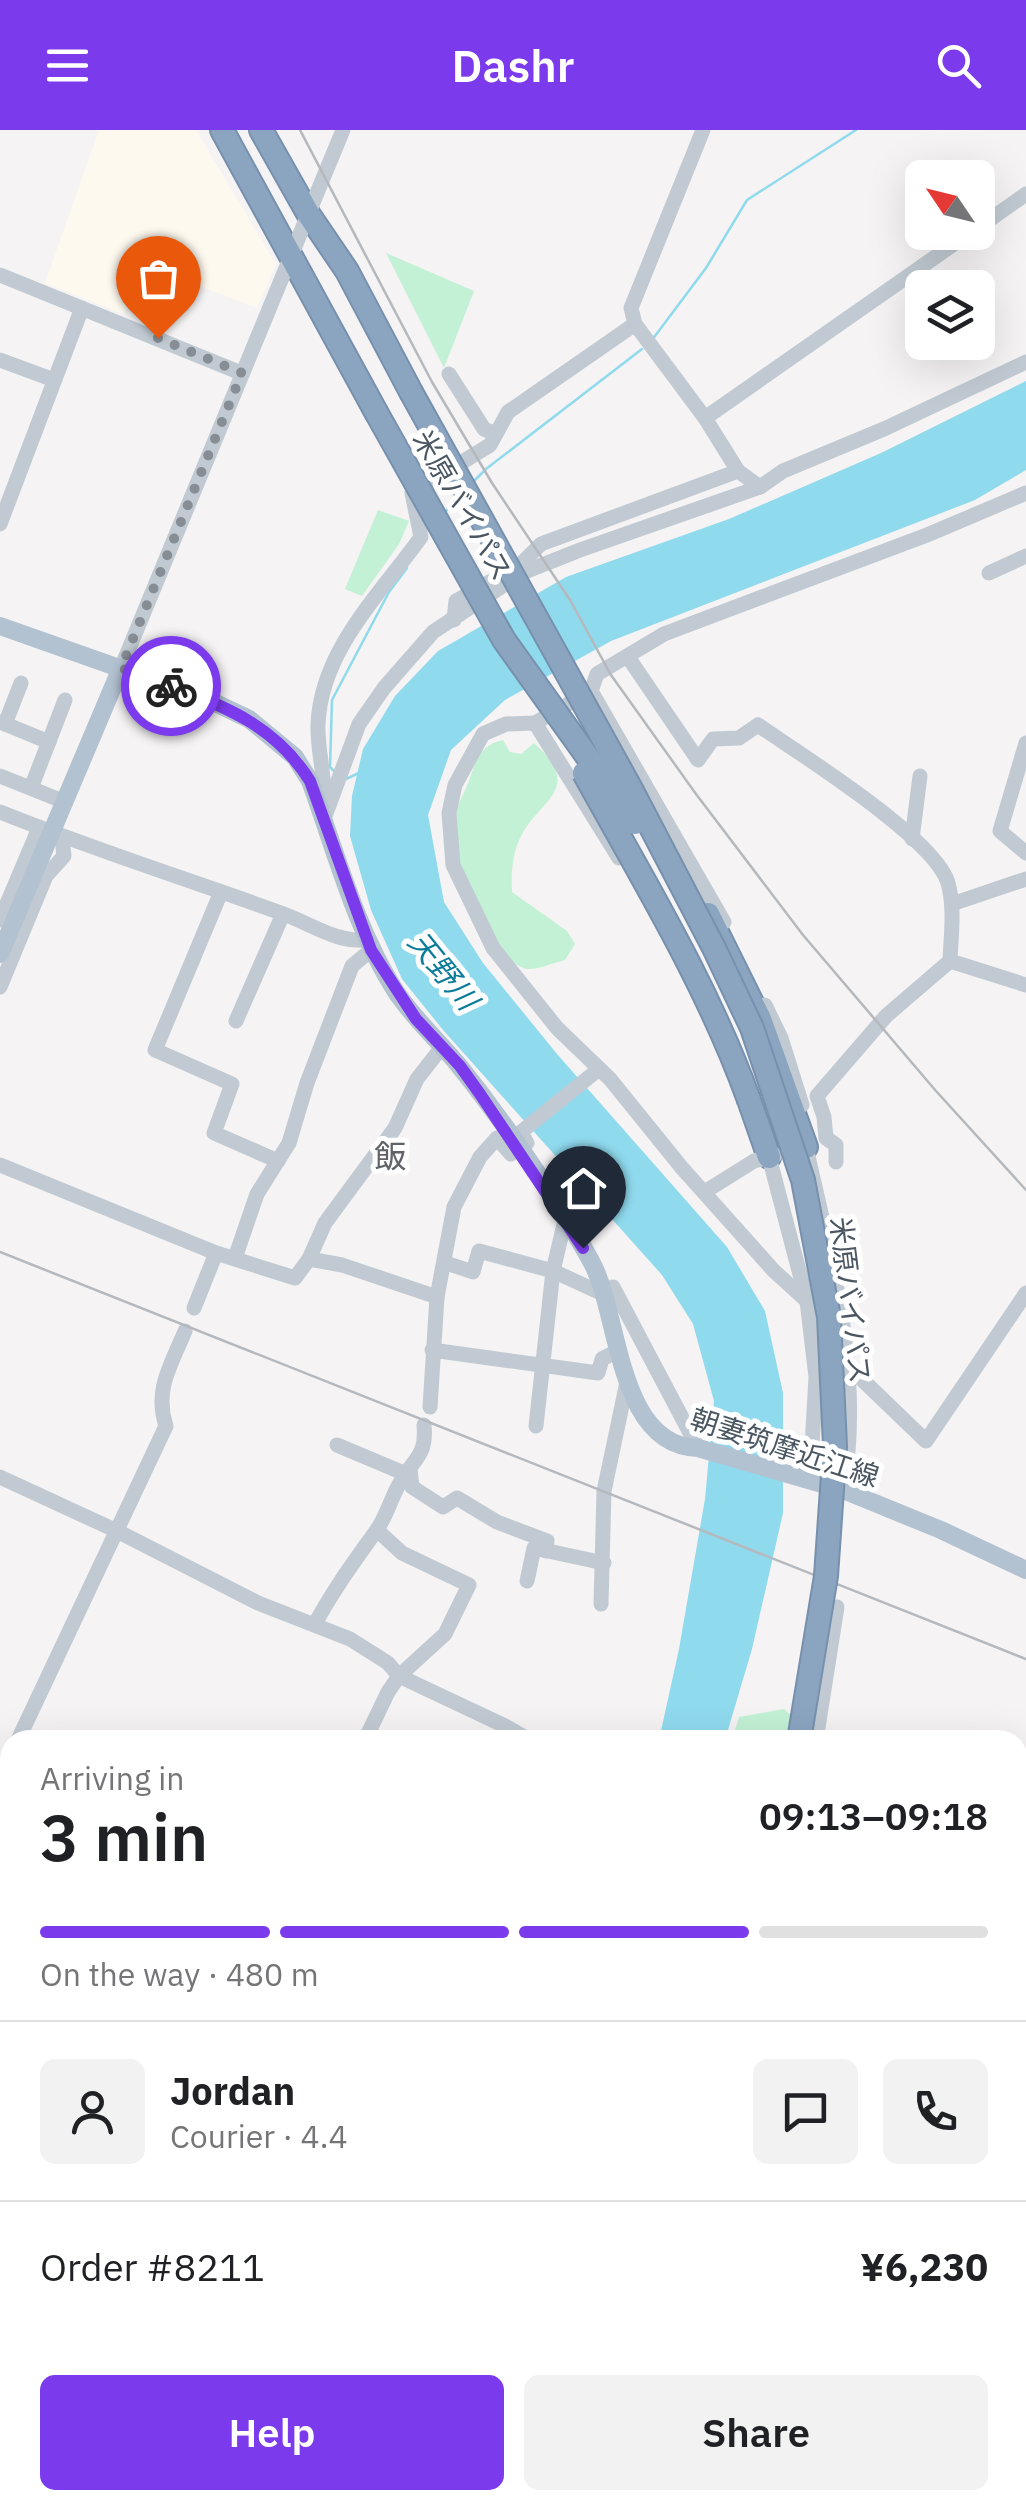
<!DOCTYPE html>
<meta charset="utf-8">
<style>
:root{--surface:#fff;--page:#f2f2f2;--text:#202124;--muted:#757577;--line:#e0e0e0;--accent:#7c3aed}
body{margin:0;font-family:"IBM Plex Sans","Noto Sans JP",sans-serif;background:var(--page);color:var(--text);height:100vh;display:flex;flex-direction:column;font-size:38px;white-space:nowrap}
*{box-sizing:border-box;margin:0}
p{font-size:32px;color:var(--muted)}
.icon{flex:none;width:55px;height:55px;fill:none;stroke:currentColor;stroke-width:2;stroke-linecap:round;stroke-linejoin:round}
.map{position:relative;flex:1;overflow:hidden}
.details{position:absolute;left:0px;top:1600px;width:1028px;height:780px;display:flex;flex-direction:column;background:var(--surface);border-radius:30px 30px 0 0;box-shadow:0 10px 40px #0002}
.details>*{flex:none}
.needle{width:65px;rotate:305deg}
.buttons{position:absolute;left:905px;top:30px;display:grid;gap:20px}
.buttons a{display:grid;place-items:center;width:90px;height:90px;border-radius:15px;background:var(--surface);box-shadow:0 10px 40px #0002;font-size:50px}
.pin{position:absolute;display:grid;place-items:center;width:85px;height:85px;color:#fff;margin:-102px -42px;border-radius:50% 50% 50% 0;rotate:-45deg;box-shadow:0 0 10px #0007}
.pin .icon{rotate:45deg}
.courier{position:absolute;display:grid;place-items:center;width:100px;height:100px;margin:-50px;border:8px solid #7c3aed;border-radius:50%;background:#fff;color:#222;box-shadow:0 2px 12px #0007}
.overview em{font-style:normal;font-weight:600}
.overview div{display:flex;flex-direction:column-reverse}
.overview{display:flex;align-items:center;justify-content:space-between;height:170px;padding:0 40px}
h1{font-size:65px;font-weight:600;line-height:75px}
.bar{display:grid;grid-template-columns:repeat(4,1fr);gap:15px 10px;align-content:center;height:120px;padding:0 40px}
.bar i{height:12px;border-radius:8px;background:var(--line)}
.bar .current{background:var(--accent)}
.bar p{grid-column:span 4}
.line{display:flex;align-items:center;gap:25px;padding:0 40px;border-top:2px solid var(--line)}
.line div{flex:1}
.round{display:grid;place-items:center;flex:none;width:105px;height:105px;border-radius:15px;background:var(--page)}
.cta{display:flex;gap:20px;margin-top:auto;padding:20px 40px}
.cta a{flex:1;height:115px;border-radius:15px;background:var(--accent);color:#fff;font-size:40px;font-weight:600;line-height:115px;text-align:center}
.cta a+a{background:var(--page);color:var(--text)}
header{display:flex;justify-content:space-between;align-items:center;height:130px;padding:0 40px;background:var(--accent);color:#fff;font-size:45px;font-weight:600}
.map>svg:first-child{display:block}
</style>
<header><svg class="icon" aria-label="menu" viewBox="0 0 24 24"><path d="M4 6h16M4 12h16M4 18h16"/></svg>Dashr<svg class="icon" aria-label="search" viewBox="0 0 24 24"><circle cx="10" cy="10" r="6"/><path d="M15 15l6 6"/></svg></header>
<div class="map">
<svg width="1026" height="2380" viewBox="0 0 1026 2380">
<rect width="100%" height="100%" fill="#f5f3f3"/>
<polygon fill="#fdf9ef" points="99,0 196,0 276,134 257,178 142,134 123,184 45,153"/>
<g fill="#c3f1d5">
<polygon points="386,123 474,161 444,238"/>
<polygon points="378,380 409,391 399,414 362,466 345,459"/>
<path d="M503,610L510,622L521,624L534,613C585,659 540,669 521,706C512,723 511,744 512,762L567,801L575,814L565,830C553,833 538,840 527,839C499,835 468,763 460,738C455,722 454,701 456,684C458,672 466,660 470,648C476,629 482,614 503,610Z"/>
<polygon points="784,1579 818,1610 732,1610 739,1587"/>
</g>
<g fill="#90daee">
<polygon points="1026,251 1026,340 975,370 611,511 505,570 451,620 428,685 444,772 483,833 557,924 727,1117 765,1181 783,1263 783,1383 752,1519 725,1610 659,1610 679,1519 705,1369 714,1271 693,1194 662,1145 443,900 402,849 371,780 350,706 352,666 363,619 395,566 438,521 566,447 729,389 881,323"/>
<polygon points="0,2342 10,2342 10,2370 148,2370 168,2380 0,2380"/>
<polygon points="508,2370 625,2370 616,2380 480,2380"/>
</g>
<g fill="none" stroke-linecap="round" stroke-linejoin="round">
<g stroke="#90daee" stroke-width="2.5">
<polyline points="652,210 706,138 747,70 856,0"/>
<polyline points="472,353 486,339 642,219"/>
<polyline points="445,382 457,370"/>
<polyline points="336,643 330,637 332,570 389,462 407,438"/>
<polyline points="346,649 361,642"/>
</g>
<defs>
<g id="highway">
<polyline points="222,0 376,282"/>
<polyline points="261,0 309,85 347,141 411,262"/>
<polyline points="708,784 760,889 806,1017"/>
<polyline points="749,970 769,1027"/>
<polyline points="740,2370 742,2380"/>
</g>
</defs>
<use href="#highway" stroke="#7690ad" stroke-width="26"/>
<g stroke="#c1cad2" stroke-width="15">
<polyline points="703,0 631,178 635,194 705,288 738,341 760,357"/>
<polyline points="978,98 1026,64"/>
<polyline points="0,145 241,243"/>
<polyline points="0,230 54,250"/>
<polyline points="705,288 971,102"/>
<polyline points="496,304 508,282 635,194"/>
<polyline points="0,394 82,178"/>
<polyline points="989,443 1026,426"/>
<polyline points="454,490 456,471 521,434 541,414 738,341"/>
<path d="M628,527L698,630L713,609L739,608L758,595C800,624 935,708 948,753C955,778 951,805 950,831L886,886L817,966L824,987L826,1008L836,1015V1032"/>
<polyline points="121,538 343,0"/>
<polyline points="591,561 724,792"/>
<polyline points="0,592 49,612"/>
<polyline points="535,593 619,728"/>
<polyline points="5,594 21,553"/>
<polyline points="1026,613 1000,701 1026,723"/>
<polyline points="0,646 65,672"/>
<polyline points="31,658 65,570"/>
<path d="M324,670C325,643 317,620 318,594C321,520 381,463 421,407L412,363L490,315L496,304L484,299L449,244"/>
<path d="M0,682C92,719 187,749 281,783C310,793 336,813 367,810"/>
<polyline points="324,689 359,594 384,558 433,502 522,443 580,420 760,357 783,341 884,299 1026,232"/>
<polyline points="912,709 920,646"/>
<polyline points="221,762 155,920 232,954 214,1003 278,1031"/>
<polyline points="952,774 1026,749"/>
<polyline points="0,790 39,698"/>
<polyline points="950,831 1026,855"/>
<polyline points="0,857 46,746 64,726 62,708"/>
<polyline points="765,875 781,908 802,975"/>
<polyline points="236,891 283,784"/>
<path d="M806,1017C831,1130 864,1244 843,1360"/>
<polyline points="769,1027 807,1171 816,1247 810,1351"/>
<polyline points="0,1035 216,1123 295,1148 309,1129 342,1135 437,1167 454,1077 480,1027 497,1008 511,1024 527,1013 521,1002 599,939"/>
<polyline points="706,1061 754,1031 775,1025"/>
<polyline points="235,1128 257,1064 289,1013 307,953 352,836 371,820"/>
<polyline points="309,1129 325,1093 395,998 417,949 442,917"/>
<polyline points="446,1133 473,1142 479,1121 553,1141 603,1164 613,1157 698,1318"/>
<polyline points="807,1171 774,1141 682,1038 610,949 557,898 493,818 453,735 449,683 455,655 483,604 506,594 535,593 591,561 597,544 664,504 927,405 1026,363"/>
<polyline points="194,1178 216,1123"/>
<polyline points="432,1220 598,1243 602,1229 619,1220"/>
<polyline points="850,1238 926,1311 1026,1163"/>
<polyline points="430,1277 437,1167"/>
<polyline points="536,1296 553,1141 565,1090"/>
<polyline points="337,1315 406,1344"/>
<polyline points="410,1340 412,1357 443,1377 457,1368 497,1392 547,1411 546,1421"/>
<polyline points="0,1347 117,1401 258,1473 350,1509 388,1533 399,1546 507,1597 524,1607 523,1610"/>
<polyline points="527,1451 534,1418 604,1433"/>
<polyline points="601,1474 604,1361 627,1252"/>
<path d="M315,1494C333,1460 354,1432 376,1401C387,1386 391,1367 401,1351C414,1328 427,1326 424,1295"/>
<path d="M18,1610L166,1296C154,1260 171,1235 185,1201"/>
<polyline points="365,1610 388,1562 399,1546 445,1504 469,1455 402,1423 377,1400"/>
<polyline points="816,1610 837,1477"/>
<polyline points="0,1648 10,1627"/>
<polyline points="1018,1821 1026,1811"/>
<polyline points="1018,1953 1026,1956"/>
<polyline points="1018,2089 1026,2094"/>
<polyline points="1018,2132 1026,2119"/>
<polyline points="0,2177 10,2182"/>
<polyline points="1024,2239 1026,2235"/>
<polyline points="1018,2298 1026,2301"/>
<polyline points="0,2321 10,2321"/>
<polyline points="1018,2349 1026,2346"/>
<polyline points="815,2370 836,2380"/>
<polyline points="653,2380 667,2370"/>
<polyline points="957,2380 972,2370"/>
</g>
<g stroke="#b3c2d1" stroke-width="18">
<path d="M0,496L207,569L249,589L295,627L310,651C336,722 355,798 396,862C415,890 439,911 460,937C505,993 558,1070 592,1133C620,1185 617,1316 698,1318L843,1360L941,1400L1026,1440"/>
<polyline points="0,824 121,538"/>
</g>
<use href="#highway" stroke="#8ba5c1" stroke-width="22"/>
<g stroke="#b5b8bd" stroke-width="2.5">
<polyline points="300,0 432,252 492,353 570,470 611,545 696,664 803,805 936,961 1026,1060"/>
<polyline points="0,1122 1026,1529"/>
</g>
<defs>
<g id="highway-bridge">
<polyline points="411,262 630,657 714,818 752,898 803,1050 829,1187 835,1316 826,1446 799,1610"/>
<polyline points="376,282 504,510 635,693"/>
<path d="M584,643C643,750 707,854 749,970"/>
</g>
</defs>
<use href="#highway-bridge" stroke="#7690ad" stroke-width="26" stroke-linecap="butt"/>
<use href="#highway-bridge" stroke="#8ba5c1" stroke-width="22"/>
</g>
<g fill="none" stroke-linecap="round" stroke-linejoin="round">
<polyline stroke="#868d94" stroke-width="10" stroke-dasharray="0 18" points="158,208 242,243 121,538 171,556"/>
<path stroke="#7c3aed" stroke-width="12" d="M171,556C228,577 277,598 310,651L371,820L416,889L460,936L480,964L583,1118"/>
</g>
<g text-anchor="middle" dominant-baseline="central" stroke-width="10" stroke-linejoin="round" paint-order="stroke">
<g font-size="28" fill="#4a5661" stroke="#fff">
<text transform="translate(463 375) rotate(60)">米原バイパス</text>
<text transform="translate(851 1170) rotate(83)">米原バイパス</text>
<text transform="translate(785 1317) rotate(18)">朝妻筑摩近江線</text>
</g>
<g font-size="30" font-style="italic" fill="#0c7c9b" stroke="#fff">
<text transform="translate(444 840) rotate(51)">天野川</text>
</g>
<g font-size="32" fill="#5f6368" stroke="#fff">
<text x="390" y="1026">飯</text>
</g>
</g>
</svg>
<div class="buttons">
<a><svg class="needle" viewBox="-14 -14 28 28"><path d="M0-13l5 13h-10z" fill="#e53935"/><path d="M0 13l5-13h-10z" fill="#757577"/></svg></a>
<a><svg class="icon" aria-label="layers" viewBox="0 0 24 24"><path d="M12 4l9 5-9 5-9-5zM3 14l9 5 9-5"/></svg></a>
</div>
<div class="pin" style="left:158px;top:208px;background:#ea580c"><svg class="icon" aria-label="bag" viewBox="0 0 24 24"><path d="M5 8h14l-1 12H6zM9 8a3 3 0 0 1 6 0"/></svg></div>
<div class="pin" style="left:583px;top:1118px;background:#1f2937"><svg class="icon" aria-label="home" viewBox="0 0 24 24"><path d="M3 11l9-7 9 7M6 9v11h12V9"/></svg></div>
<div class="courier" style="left:171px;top:556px"><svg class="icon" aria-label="bike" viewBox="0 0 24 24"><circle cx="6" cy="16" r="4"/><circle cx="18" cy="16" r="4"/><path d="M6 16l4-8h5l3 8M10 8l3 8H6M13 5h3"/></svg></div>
<section class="details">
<div class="overview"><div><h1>3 min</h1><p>Arriving in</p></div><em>09:13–09:18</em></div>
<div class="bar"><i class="current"></i><i class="current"></i><i class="current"></i><i></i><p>On the way · 480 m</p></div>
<div class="line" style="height:180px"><a class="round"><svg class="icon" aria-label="person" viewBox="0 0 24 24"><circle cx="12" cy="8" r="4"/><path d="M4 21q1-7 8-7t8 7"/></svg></a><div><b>Jordan</b><p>Courier · 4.4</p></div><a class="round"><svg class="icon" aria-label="chat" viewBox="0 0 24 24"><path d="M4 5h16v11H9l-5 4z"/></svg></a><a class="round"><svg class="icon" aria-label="phone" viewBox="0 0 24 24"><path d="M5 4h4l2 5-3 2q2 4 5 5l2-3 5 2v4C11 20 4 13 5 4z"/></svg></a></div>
<div class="line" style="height:130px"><div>Order #8211</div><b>¥6,230</b></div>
<div class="cta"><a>Help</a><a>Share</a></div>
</section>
</div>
